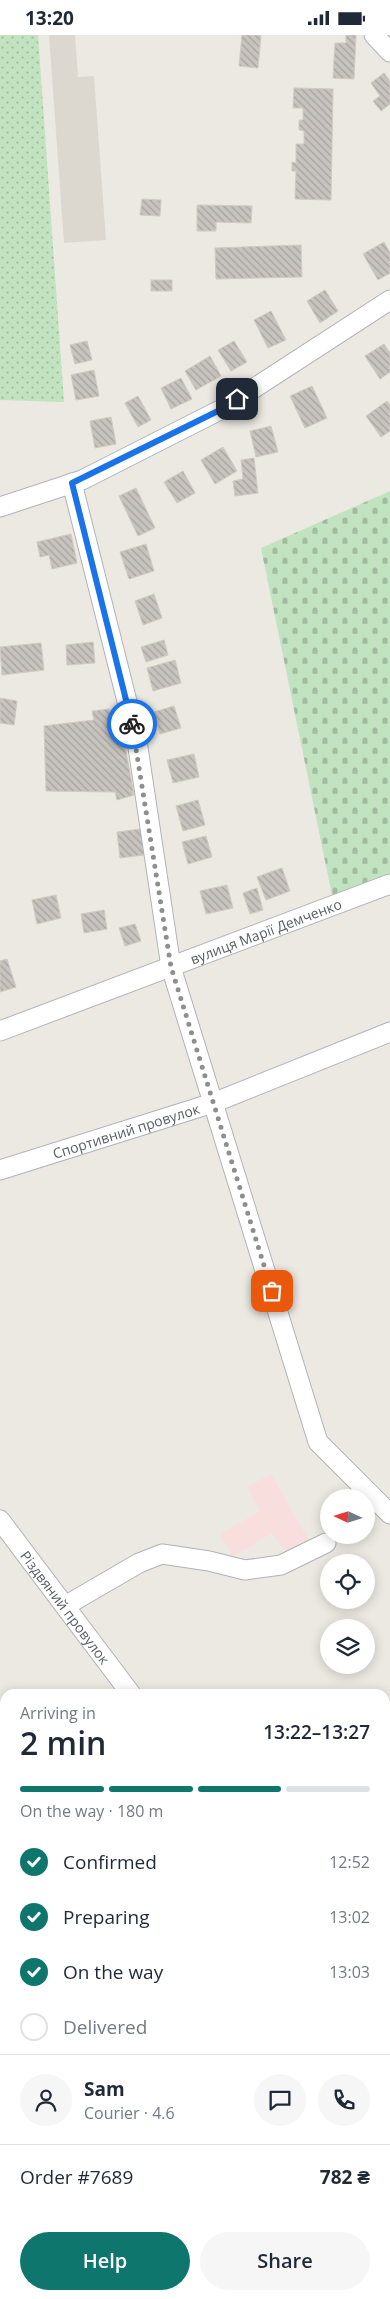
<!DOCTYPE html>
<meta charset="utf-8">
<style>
:root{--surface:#fff;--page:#f6f6f7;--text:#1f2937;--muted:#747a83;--line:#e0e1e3;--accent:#0f766e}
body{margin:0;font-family:"Open Sans",sans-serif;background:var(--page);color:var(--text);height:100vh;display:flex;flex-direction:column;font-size:19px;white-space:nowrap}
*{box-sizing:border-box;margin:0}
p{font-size:16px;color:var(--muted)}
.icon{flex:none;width:28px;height:28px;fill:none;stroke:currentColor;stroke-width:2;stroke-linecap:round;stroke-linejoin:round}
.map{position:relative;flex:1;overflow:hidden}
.panel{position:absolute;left:0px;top:1654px;width:390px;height:611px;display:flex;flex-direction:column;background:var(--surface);border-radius:15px 15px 0 0;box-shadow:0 2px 12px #0003}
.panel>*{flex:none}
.needle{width:32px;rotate:274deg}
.fabs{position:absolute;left:320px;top:1454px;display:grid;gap:10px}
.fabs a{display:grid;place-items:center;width:55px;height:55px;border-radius:50%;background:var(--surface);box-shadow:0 2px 12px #0003;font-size:25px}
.pin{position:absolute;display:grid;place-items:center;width:42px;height:42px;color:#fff;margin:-21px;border-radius:10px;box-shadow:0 2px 8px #0006}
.courier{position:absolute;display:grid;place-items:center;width:50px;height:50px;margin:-25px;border:4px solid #1a73e8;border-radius:50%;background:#fff;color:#222;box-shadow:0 1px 6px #0007}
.head em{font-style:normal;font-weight:600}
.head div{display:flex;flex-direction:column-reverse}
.head{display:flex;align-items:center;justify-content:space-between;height:85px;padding:0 20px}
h1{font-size:32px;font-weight:600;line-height:38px}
.bar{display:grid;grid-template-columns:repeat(4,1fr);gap:8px 5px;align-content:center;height:60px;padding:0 20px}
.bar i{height:6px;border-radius:4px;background:var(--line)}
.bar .current{background:var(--accent)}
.bar p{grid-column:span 4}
.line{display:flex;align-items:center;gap:12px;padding:0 20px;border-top:1px solid var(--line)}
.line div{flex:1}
.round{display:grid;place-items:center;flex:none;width:52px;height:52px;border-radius:26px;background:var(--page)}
ol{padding:0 20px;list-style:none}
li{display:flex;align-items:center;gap:15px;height:55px}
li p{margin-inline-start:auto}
li .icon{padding:5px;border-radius:50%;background:var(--accent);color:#fff;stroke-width:4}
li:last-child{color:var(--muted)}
li i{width:28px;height:28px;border:2px solid var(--line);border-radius:50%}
.cta{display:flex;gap:10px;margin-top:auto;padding:10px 20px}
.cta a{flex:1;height:58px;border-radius:30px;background:var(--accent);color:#fff;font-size:20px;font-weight:600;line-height:58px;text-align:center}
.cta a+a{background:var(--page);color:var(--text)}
.status{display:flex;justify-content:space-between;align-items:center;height:35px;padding:0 25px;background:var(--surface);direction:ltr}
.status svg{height:14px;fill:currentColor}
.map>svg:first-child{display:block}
</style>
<div class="status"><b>13:20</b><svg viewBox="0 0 49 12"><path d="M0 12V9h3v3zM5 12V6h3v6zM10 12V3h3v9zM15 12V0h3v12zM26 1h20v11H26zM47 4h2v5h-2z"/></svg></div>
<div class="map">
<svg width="390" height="2264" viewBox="0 0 390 2264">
<defs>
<pattern id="grass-dots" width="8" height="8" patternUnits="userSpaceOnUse" patternTransform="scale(1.25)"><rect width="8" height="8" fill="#c2e3bf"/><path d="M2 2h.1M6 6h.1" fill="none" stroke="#a1bb9f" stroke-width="1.8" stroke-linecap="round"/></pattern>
<pattern id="cemetery-stones" width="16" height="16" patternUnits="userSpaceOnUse" patternTransform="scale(1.25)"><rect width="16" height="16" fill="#c2e3bf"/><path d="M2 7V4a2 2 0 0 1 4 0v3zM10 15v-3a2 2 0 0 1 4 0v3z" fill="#a1bb9f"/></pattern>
<pattern id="building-back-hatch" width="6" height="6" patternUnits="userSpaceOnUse" patternTransform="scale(1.25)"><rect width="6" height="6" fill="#c8c3bf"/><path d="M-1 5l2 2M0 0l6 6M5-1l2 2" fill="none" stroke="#a5a29f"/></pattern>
</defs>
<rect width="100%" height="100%" fill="#ece9e2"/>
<polygon fill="#dcd8d0" points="49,0 75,0 78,42 94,41 106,205 64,208"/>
<g fill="#f9dede">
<polygon points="271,1439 310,1507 288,1520 272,1498 233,1522 220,1499 260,1476 247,1452"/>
<polygon points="0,1769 5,1775 5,1801 0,1805"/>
</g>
<polygon fill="url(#grass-dots)" points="0,0 38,0 64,367 0,365"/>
<polygon fill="url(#cemetery-stones)" points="390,456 390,848 334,870 261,513"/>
<g fill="url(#building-back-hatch)" stroke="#d0cac0">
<polygon points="242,0 261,0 258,33 239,31"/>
<polygon points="346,0 356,0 354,44 333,43 335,8 346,8"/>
<polygon points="384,38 390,46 390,69 381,76 373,66 380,61 371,48"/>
<polygon points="294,53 333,54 331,165 295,164 296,136 292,136 292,127 296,128 296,109 304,109 304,96 299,95 299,85 303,85 303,73 293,73"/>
<polygon points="142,164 161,165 160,181 140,180"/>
<polygon points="197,170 252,171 251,188 216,187 216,196 197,196"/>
<polygon points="384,207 390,218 390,238 378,245 363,219"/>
<polygon points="301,210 302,242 216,244 215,213"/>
<rect x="151" y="245" width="21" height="11"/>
<polygon points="325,255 338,276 320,288 307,266"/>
<polygon points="271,276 286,305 268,313 254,285"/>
<polygon points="87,306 92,325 75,329 70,310"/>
<polygon points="234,306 247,327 231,336 218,315"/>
<polygon points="384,309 390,318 390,337 380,344 365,321"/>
<polygon points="210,321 221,341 196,355 185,336"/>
<polygon points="94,335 99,361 76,365 71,340"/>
<polygon points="181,343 192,364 171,374 161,353"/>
<polygon points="312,351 327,383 305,393 290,361"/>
<polygon points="138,361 151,385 138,392 125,368"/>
<polygon points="387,366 390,370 390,396 381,402 366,381"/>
<polygon points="111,382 116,409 95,413 90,386"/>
<polygon points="271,391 278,417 256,422 250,396"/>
<polygon points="223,412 237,436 215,449 201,425"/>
<polygon points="254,423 258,458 235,461 233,446 243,444 241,425"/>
<polygon points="183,436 195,458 177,468 164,447"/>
<polygon points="136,453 155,493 138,501 119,461"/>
<polygon points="71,499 77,528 52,534 49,520 40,522 37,507"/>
<polygon points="146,509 154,536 129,544 120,517"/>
<polygon points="154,559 162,583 143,590 135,566"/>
<polygon points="164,605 168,620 146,627 141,612"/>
<polygon points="93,607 95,628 67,630 66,610"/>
<polygon points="41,608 44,635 2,640 0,612"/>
<polygon points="175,625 181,648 153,656 147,633"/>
<polygon points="0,663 17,666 14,690 0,688"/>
<polygon points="174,671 181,693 160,699 154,677"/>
<polygon points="109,674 112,685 120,683 134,760 117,765 115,757 46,756 44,691 94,685 92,676"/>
<polygon points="194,719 199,742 173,748 167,725"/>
<polygon points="198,765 205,790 183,796 176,771"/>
<polygon points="141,794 144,820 120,823 117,797"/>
<polygon points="206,801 212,822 188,829 182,807"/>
<polygon points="282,833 290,856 266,865 257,842"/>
<polygon points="227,850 233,873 206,879 200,856"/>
<polygon points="257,853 263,875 250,879 243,858"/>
<polygon points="56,860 61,883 37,889 32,865"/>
<polygon points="104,875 107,894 84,898 81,879"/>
<polygon points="135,889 141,906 125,911 119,893"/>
<polygon points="7,924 16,952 0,957 0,926"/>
</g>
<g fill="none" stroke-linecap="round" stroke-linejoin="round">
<defs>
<g id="minor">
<polyline points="374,0 390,17"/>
<polyline points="72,448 137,706 171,932 318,1407 390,1479"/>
<polyline points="0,472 82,445 222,374 390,265"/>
<path id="s1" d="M0,996L390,849"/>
<path id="s2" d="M0,1135L213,1068L390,997"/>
<path id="s3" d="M0,1485L131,1659"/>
<polyline points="65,1571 139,1528 162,1519 209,1526 245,1535 281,1530 326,1508"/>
<polyline points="385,1898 390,1898"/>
</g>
</defs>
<use href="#minor" stroke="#afb3b7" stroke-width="21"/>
<g stroke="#99c3a1" stroke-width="3" stroke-dasharray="5 2.5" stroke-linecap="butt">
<polyline points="385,2111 390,2114"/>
<polyline points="11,2264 14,2260"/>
</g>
<use href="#minor" stroke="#fff" stroke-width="19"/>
</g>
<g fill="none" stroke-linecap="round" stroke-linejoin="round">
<polyline stroke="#8d8f8f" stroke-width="5" stroke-dasharray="0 9" points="132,689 171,932 272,1256"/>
<polyline stroke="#1a73e8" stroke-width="6" points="132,689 72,448 222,374 237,364"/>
</g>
<g text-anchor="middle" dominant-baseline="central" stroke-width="4" stroke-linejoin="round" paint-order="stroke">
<g font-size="14" fill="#5a5e62" stroke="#fff">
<text stroke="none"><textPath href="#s1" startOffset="284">вулиця Марії Демченко</textPath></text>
<text stroke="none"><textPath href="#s2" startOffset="132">Спортивний провулок</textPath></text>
<text stroke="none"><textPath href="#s3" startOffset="109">Різдвяний провулок</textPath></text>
</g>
</g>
</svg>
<div class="fabs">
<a><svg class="needle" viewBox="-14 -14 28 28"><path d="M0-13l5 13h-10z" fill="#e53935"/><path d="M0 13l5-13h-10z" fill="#747a83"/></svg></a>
<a><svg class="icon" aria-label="locate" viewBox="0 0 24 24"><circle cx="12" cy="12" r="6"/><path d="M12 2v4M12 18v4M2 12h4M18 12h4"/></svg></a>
<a><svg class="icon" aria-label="layers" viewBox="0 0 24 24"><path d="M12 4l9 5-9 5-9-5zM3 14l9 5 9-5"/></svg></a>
</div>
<div class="pin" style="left:272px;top:1256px;background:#ea580c"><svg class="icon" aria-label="bag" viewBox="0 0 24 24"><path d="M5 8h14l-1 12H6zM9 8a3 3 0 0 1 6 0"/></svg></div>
<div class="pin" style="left:237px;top:364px;background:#1f2937"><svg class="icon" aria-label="home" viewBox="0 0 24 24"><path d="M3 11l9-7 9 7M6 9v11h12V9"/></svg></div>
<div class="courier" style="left:132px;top:689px"><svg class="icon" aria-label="bike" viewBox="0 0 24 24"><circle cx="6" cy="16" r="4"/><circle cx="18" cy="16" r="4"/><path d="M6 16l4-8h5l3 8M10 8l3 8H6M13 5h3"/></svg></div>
<section class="panel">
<div class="head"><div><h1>2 min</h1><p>Arriving in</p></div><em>13:22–13:27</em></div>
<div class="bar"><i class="current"></i><i class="current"></i><i class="current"></i><i></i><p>On the way · 180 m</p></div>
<ol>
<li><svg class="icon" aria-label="check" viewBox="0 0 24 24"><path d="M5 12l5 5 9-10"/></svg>Confirmed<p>12:52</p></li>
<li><svg class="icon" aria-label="check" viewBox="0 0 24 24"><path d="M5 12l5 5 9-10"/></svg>Preparing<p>13:02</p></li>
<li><svg class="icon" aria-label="check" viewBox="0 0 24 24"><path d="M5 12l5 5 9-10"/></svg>On the way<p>13:03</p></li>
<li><i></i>Delivered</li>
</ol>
<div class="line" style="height:90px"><a class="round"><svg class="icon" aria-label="person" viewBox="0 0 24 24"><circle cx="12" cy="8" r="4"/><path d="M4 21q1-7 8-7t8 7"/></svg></a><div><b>Sam</b><p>Courier · 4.6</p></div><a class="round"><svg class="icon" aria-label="chat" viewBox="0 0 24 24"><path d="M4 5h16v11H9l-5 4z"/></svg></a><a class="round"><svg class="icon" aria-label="phone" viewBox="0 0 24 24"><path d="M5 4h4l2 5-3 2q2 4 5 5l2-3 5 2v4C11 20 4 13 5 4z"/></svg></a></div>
<div class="line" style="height:65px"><div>Order #7689</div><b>782 ₴</b></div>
<div class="cta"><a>Help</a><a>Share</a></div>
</section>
</div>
